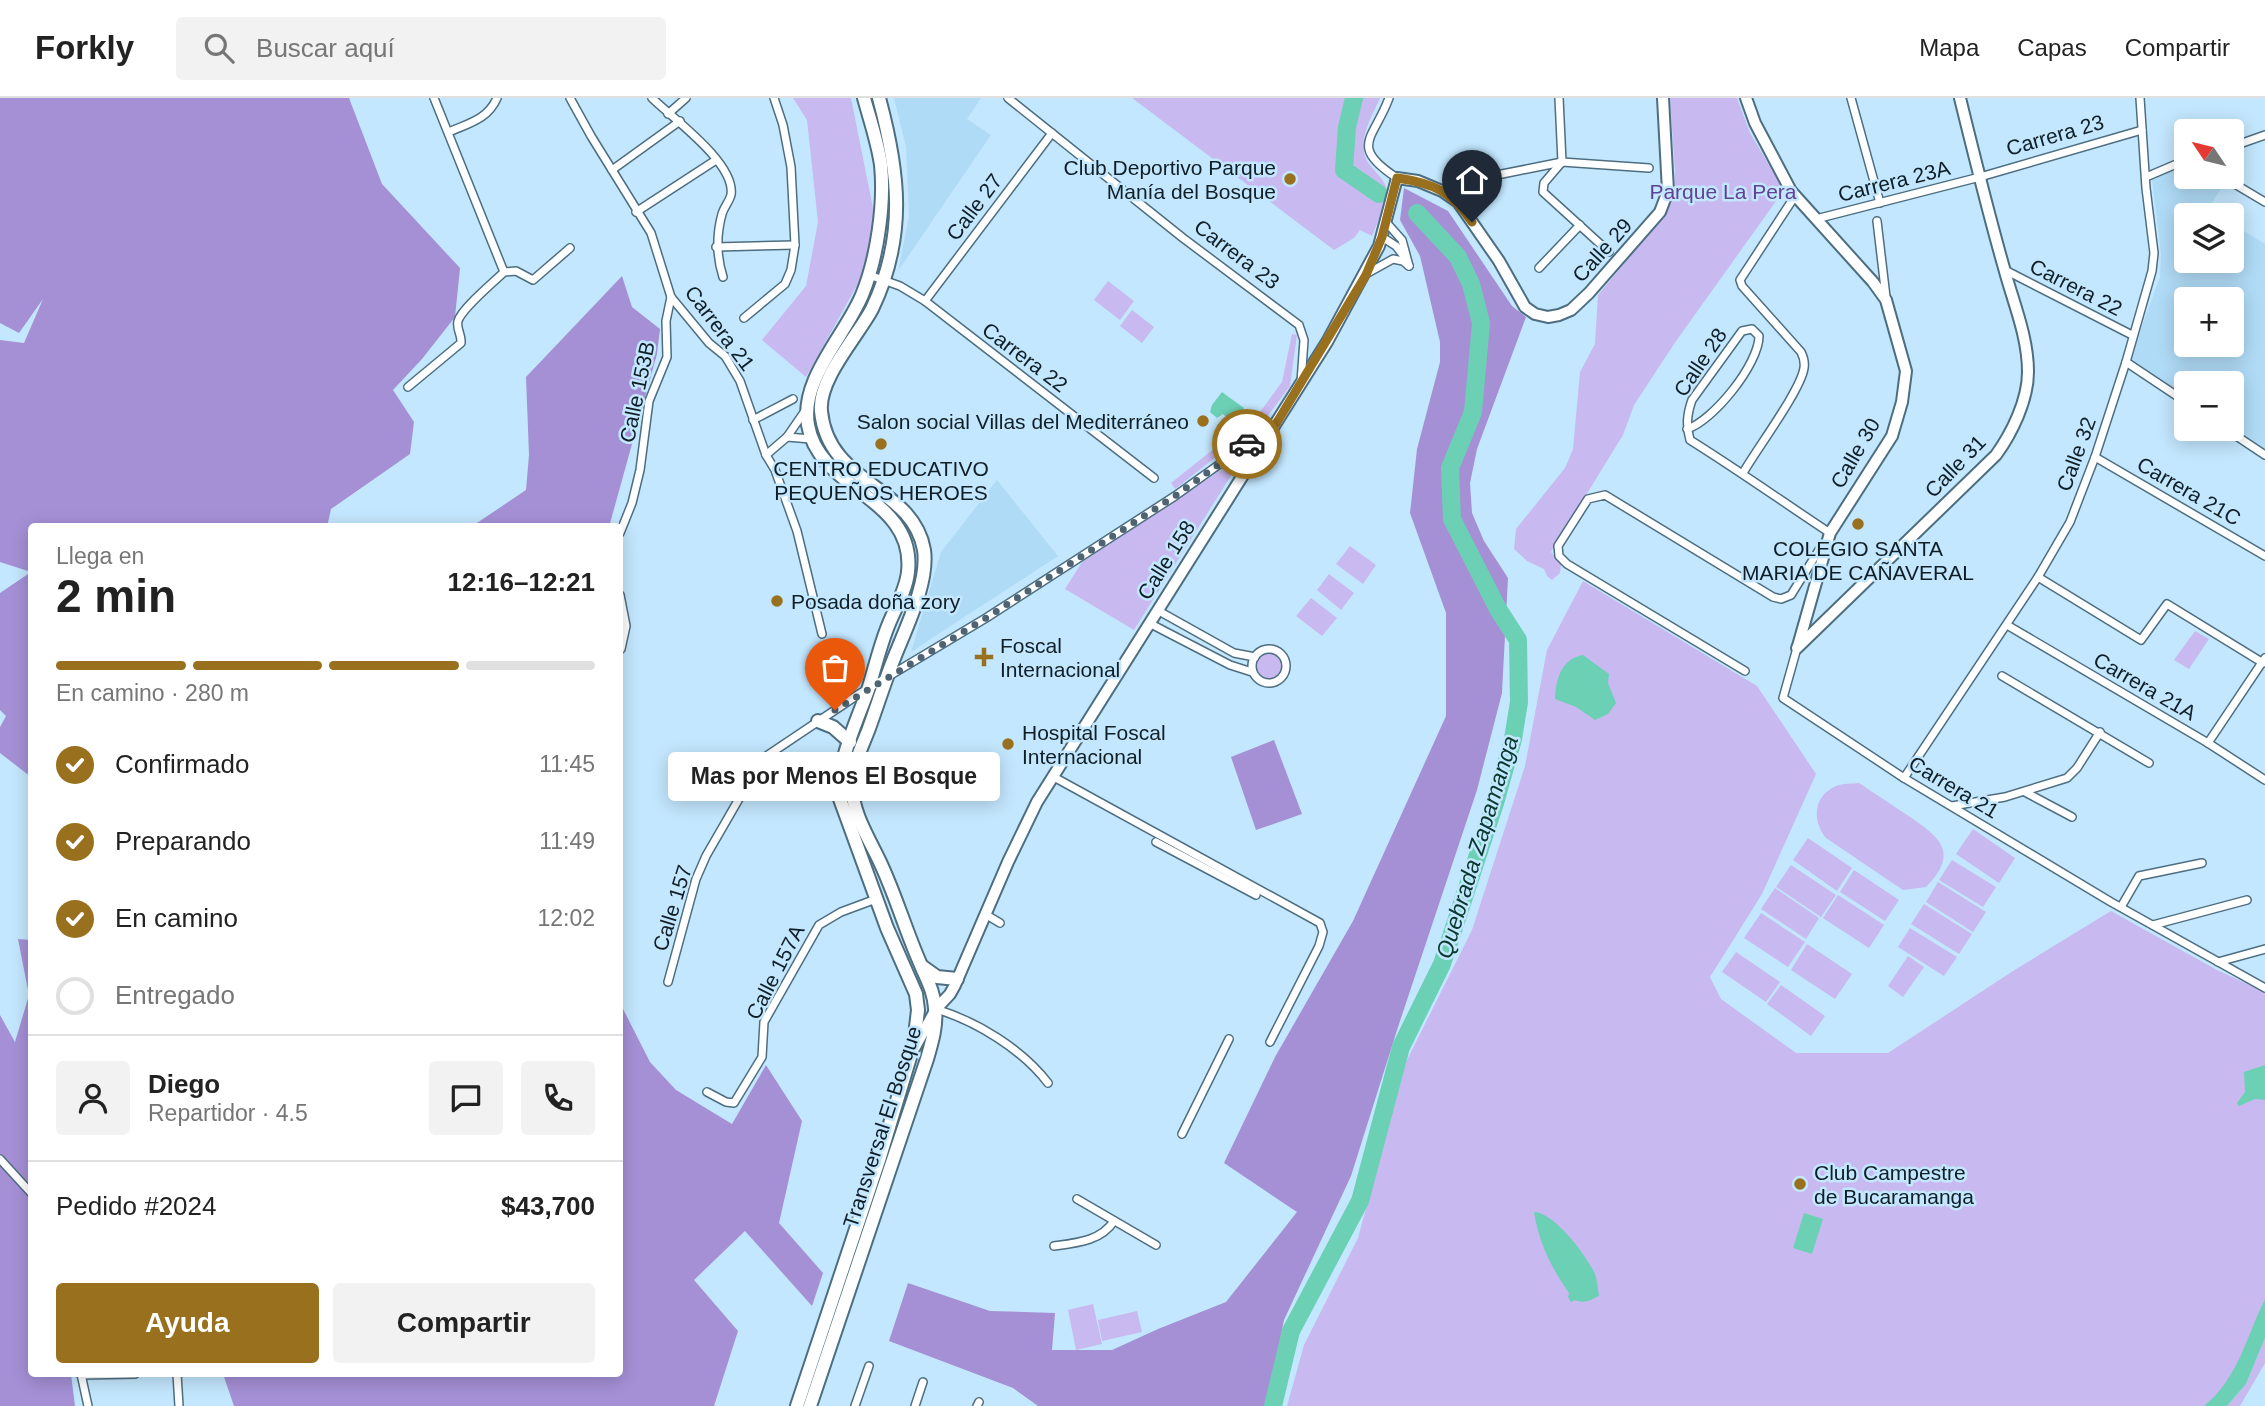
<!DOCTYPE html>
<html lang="es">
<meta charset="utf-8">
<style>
:root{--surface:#fff;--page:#f2f2f2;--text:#222;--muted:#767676;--line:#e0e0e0;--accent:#99701d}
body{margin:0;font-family:Helvetica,sans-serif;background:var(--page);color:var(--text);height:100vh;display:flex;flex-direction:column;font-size:26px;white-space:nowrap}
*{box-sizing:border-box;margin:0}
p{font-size:23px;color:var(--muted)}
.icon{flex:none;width:38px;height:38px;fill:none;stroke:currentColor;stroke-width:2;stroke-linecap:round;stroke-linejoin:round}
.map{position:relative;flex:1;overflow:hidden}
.side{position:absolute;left:28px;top:425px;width:595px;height:854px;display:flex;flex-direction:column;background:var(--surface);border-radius:7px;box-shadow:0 4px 18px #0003}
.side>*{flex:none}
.needle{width:46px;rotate:305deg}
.buttons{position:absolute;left:2174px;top:21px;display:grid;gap:14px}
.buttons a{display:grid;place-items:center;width:70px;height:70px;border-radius:7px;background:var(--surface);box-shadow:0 4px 18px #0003;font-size:35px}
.pin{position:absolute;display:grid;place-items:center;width:60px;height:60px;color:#fff;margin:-72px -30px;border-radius:50% 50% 50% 0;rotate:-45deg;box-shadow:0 0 7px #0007}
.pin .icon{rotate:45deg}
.courier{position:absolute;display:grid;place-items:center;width:70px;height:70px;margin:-35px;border:5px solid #99701d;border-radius:50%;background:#fff;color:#222;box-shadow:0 2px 9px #0007}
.bubble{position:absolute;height:49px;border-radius:7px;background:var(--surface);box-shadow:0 4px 18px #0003;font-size:23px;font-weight:700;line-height:49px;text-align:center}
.headline em{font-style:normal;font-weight:700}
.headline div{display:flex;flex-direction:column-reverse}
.headline{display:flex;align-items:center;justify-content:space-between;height:119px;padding:0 28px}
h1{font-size:46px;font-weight:700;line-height:52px}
.bar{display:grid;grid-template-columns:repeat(4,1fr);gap:10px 7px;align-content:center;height:84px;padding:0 28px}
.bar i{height:9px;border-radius:5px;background:var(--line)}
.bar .selected{background:var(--accent)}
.bar p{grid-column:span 4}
.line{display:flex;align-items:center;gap:18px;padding:0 28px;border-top:2px solid var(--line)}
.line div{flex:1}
.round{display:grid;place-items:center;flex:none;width:74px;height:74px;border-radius:7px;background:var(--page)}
ol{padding:0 28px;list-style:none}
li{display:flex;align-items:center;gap:21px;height:77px}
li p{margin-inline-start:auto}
li .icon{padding:7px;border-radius:50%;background:var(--accent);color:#fff;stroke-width:4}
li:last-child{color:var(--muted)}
li i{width:38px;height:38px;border:4px solid var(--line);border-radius:50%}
.action{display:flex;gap:14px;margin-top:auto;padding:14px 28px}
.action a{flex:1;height:80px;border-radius:7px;background:var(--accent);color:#fff;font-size:28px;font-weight:700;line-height:80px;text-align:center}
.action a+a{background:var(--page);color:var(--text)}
header{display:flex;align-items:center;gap:42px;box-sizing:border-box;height:98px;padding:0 35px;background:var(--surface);border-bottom:2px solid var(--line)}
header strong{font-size:33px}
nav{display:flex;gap:38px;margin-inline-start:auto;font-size:24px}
.search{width:490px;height:63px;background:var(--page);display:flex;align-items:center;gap:18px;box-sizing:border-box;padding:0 24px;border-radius:7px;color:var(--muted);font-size:26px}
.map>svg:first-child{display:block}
</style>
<header>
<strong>Forkly</strong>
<div class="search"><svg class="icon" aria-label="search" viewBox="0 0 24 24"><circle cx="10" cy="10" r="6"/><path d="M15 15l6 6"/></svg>Buscar aquí</div>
<nav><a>Mapa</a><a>Capas</a><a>Compartir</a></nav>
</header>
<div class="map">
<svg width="2265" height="1308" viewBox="0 0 2265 1308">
<rect width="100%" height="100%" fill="#c3e7fe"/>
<g fill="#b0dbf6" fill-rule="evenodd">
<polygon points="894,0 981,0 967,21 991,37 898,173 909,118 906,49"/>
<path d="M2186,67V79H2211L2224,86L2208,111L2218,117H2186V163H2231V125L2265,146V352L2231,330V285H2186V300L2129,263L2160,179L2161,156L2152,81ZM2186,201H2231V247H2186Z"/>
<polygon points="997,382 1058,458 911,554 941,454"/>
</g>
<g fill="#c9b9f1">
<polygon points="793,0 851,0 875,120 865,173 806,279 762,242 806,188 818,124 807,22"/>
<path d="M1132,0H1380C1371,21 1354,46 1370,67C1375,74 1383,80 1386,89L1382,114L1372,138L1360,132L1354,140L1334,152Z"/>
<polygon points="1670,0 1737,0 1750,35 1784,92 1674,246 1634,307 1623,337 1551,454 1561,467 1560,475 1552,482 1547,478 1544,471 1527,463 1514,451 1516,431 1565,370 1573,351 1580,274 1595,246 1598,197 1666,115 1674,93 1675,74"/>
<polygon points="1108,183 1134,203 1120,222 1094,202"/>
<polygon points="1132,212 1154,229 1142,245 1120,228"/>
<polygon points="1292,236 1297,237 1290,288 1267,319 1175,391 1171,385 1260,314 1282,284"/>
<polygon points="1244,357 1134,532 1065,491 1082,464"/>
<polygon points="1350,448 1376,467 1363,486 1336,466"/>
<polygon points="1329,476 1354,495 1341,512 1317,492"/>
<polygon points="1583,483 1757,588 1816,676 1762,796 1710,879 1721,901 1796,955 1888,955 2013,873 2111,813 2217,872 2265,894 2265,1201 2236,1270 2218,1297 2204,1308 1287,1308 1304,1247 1358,1140 1406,964 1472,832 1525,668 1547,552"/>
<polygon points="1311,500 1337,520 1322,538 1296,518"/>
<polygon points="2195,533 2209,541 2189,571 2174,562"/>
<circle cx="1270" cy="568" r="15"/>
<path d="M1859,685C1874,695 1889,705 1904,715C1937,737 1962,753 1926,789L1903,792L1826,740C1812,723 1813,698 1836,688C1843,685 1852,686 1859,685Z"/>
<polygon points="1973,731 2015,760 1999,785 1956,756"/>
<polygon points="1808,740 1852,770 1837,793 1793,762"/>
<polygon points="1952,762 1996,789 1983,809 1939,782"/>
<polygon points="1791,767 1836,797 1821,819 1776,789"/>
<polygon points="1854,772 1899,802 1885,823 1840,794"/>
<polygon points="1938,784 1986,814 1973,834 1926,804"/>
<polygon points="1775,790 1819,820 1806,841 1761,811"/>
<polygon points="1838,797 1884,827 1869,850 1823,820"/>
<polygon points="1924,806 1972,836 1959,856 1911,826"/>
<polygon points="1761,815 1805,844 1788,869 1744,840"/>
<polygon points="1910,830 1957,859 1944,878 1898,849"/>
<polygon points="1807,846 1852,876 1835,901 1791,872"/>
<polygon points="1736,854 1780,884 1766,904 1722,874"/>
<polygon points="1908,858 1924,869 1903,899 1888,888"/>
<polygon points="1781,887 1825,918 1811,938 1767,906"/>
<polygon points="1093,1206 1102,1246 1076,1252 1068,1212"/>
<polygon points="1137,1213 1142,1234 1102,1243 1098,1222"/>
<polygon points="2265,1240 2265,1265 2240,1308 2227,1308 2246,1286"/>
</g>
<g fill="#a590d6">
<polygon points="0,0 349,0 382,86 460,170 455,219 422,261 393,292 414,324 410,356 331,411 327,429 32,429 31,679 0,655 0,629 6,618 0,612 0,495 31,474 0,464 0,242 24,245 43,201 19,235 0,225"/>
<polygon points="1404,90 1448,113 1512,208 1526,219 1477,351 1470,385 1472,415 1484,443 1508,480 1502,595 1477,692 1398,929 1351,1078 1284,1222 1267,1308 1038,1308 1013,1290 889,1243 908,1185 990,1213 1055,1215 1052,1252 1112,1252 1158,1231 1226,1204 1297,1114 1224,1065 1275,959 1353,823 1446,618 1446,515 1410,415 1417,351 1440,264 1440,244 1420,158 1400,122"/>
<polygon points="622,178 632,209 660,231 657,256 609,429 471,429 526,392 529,357 526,279"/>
<polygon points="1274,642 1302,716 1256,732 1231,659"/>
<polygon points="18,841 31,842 32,1276 71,1276 75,1308 0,1308 0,917 15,944 29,897"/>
<polygon points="620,905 650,964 676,992 732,1026 766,967 802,1023 779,1125 823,1175 812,1208 745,1133 694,1182 738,1233 714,1308 234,1308 223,1276 620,1276"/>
</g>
<g fill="#6cd0b5">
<polygon points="1222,294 1244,310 1238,321 1230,322 1223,316 1217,320 1210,314 1212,307"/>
<path d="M1583,557L1609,576L1608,585L1616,605L1608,616L1595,622L1576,609L1555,601C1556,581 1561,561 1583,557Z"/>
<polygon points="2265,967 2265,1002 2255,1001 2239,1008 2237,1005 2245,994 2244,974"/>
<path d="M1534,1114C1555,1115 1586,1157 1595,1176C1597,1182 1598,1191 1599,1198C1591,1202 1584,1206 1575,1202L1571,1204L1568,1199L1569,1195C1551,1169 1539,1145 1534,1114Z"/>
<polygon points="1804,1115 1823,1121 1812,1156 1793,1150"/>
<path d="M2265,1201V1240L2246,1286L2227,1308H2204C2238,1281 2246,1239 2265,1201Z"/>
</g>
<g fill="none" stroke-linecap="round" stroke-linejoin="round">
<g stroke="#6cd0b5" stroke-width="18">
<polyline points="1354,0 1347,29 1344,72 1379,96"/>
<polyline points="1273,1308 1291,1233 1360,1103 1401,949 1442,866 1495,705 1513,641 1519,604 1518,542 1498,511 1452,421 1450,370 1473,314 1481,225 1471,186 1458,159 1417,115"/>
</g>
<defs>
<g id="street">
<polyline points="434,0 504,174"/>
<polyline points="570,0 591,38 651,135 671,199 709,245 725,258 740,283 766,357 775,372 797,433 822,536"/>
<path d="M652,0C672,20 736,65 731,97C729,104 724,109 722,116C716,138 716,157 723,179"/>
<polyline points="1008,0 1183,140 1299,227 1304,242 1301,284"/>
<path d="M1389,0C1374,41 1348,48 1397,80"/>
<polyline points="1559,0 1562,64 1544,85 1543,94 1609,154"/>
<polyline points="1851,0 1880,105"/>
<polyline points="668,16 686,0"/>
<path d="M449,34C469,25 488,21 497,0"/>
<polyline points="2231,49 2265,37"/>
<polyline points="612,72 680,23"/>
<polyline points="1502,76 1562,64 1649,70"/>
<polyline points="2146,79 2186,62"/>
<polyline points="2223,79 2265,104"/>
<polyline points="636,114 716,62"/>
<polyline points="1816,121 1980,79 2142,32"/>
<polyline points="1877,123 1886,199"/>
<polyline points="1386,124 1402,142 1409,168"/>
<polyline points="1382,139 1396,148 1406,161"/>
<polyline points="716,149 795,147"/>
<polyline points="1539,170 1580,127"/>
<polyline points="2005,172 2132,237"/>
<polyline points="1366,176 1393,161 1403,163 1409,168"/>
<polyline points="869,177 900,188 925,203 1154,380"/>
<polyline points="925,203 1052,35"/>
<polyline points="744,220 785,186 791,172 795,147 791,69 783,27 774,0"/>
<polyline points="2126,264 2186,304"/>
<path d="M408,289L461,245C462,237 456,231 458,223C462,210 493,185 504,174L516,173L533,182L570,150"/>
<polyline points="753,322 793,301"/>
<path d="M1687,331C1713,323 1759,266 1759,238L1752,231L1742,233L1692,302C1687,316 1686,327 1690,342C1738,372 1783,404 1830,435"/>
<polyline points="2226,331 2265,357"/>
<polyline points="787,339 811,341"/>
<polyline points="766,357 787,339 807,310"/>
<polyline points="2095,359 2265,458"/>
<path d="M1743,375C1756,352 1801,292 1804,270C1805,264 1804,260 1801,254L1742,188L1740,182L1795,98"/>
<polyline points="620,435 632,405 640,372 649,303 667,259 666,223 671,199"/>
<polyline points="2038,479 2141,542 2167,506 2263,565"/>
<polyline points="620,497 626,528 621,551"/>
<polyline points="1157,512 1234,555 1255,559"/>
<polyline points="1149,525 1230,567 1252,574"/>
<polyline points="2007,527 2208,645 2265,682"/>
<polyline points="1797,550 1783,600 1904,680 2111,804 2265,890"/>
<circle cx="1269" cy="568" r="17"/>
<polyline points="1745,573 1567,466 1559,458 1558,448 1588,401 1605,397 1773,499 1781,501 1791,497 1819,452 1825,450"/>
<polyline points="2002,578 2149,665"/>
<polyline points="2208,645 2265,560"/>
<polyline points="1052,678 1320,825 1323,834 1319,848 1270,944"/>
<polyline points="1904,680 2038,479 2070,424 2095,359 2126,264 2152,173 2154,155 2146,90 2140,0"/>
<polyline points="2025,694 2072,719"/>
<polyline points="1952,708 2005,699 2067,680 2077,670 2100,634"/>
<polyline points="1156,744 1256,797"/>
<polyline points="2121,809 2139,778 2202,765"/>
<polyline points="985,816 1000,825"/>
<polyline points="2153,827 2247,802"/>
<polyline points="2218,864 2265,851"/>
<polyline points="668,884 696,781 706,758 762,661 859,596 986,520 1175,398 1270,330"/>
<path d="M936,911C976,923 1022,951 1048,985"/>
<polyline points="707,994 726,1004 734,1005 762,959 764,924 819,827 841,814 876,801"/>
<polyline points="1182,1036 1229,941"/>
<polyline points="0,1061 32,1096"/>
<polyline points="1077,1101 1156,1147"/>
<path d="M1054,1148C1077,1145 1101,1143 1114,1123"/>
<polyline points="81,1276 88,1308"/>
<polyline points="177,1276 179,1308"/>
<polyline points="81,1277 135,1276"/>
<polyline points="855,1308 869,1268"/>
<polyline points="915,1308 923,1284"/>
<polyline points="977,1308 979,1304"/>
</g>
<g id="secondary">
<polyline points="1746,0 1755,25 1791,93 1873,184 1886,202 1906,273 1902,304 1892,338 1830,435 1798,548"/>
<path d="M1797,550L1996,357C2012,335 2028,302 2028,274C2028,238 2013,204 2004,170C1988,114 1974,57 1960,0"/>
<polyline points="915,949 936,911 950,896 955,887 1008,764 1037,704 1327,244 1379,148 1397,80 1418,83 1442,93 1458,104 1499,163 1525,209 1535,216 1548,219 1559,217 1571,212 1589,195 1660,114 1668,93 1663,0"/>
</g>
<g id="primary">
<polyline points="818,623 833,629 850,644"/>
<polyline points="923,869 937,879 957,881"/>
<path d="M797,1308L880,1059L914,946L918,912L916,896L887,830L840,701C836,664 857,624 869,589C875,569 880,548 888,528C895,510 906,493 908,474C916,399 819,393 808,327C800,281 845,238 862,197C877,161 885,106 881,67C878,45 870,22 864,0"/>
<path d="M810,1308L927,961C932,944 937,927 935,910C934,893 926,880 920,865C905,831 895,795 879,762C868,739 852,714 852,688C852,670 861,650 868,633C876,611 883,589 891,568C903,535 929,487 924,452C913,388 828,387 821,313C818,281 857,239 872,211C907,138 899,74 879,0"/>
</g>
</defs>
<use href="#street" stroke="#4d6e81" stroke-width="10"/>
<use href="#secondary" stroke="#4d6e81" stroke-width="14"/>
<use href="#primary" stroke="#4d6e81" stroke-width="16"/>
<use href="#street" stroke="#fff" stroke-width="7"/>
<use href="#secondary" stroke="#fff" stroke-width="10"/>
<use href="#primary" stroke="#fff" stroke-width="12"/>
</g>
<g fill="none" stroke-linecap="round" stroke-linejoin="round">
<polyline stroke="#4f6472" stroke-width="7" stroke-dasharray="0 12.6" points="835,612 986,520 1175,398 1247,346"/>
<path stroke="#99701d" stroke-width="9" d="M1247,346L1276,326L1366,177L1382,139L1397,80C1433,85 1451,93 1472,124"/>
</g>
<g fill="#99701d" stroke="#c3e7fe" stroke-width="2.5">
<circle cx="1290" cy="81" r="7"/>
<circle cx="1203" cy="323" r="7"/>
<circle cx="881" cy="346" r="7"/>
<circle cx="1858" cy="426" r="7"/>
<circle cx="777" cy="503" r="7"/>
<path d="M980.5 548.5h7v7h7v7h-7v7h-7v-7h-7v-7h7z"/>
<circle cx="1008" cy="646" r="7"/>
<circle cx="1800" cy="1086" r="7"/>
</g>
<g text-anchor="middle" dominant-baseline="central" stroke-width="5" stroke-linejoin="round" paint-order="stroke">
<g font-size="21" fill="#101e26" stroke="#c3e7fe">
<text transform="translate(2055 37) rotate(-16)">Carrera 23</text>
<text transform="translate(1894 83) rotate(-14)">Carrera 23A</text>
<text transform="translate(974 109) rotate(-53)">Calle 27</text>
<text transform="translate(1602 152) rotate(-48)">Calle 29</text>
<text transform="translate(1237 156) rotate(37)">Carrera 23</text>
<text transform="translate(2076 189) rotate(27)">Carrera 22</text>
<text transform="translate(720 230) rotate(53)">Carrera 21</text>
<text transform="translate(1025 259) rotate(37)">Carrera 22</text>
<text transform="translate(1700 264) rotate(-56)">Calle 28</text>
<text transform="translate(637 294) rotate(-78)">Calle 153B</text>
<text transform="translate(1855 355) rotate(-60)">Calle 30</text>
<text transform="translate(2076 356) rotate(-70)">Calle 32</text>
<text transform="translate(1955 368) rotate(-46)">Calle 31</text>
<text transform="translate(2189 393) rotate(30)">Carrera 21C</text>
<text transform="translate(1166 462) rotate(-58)">Calle 158</text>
<text transform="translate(2145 588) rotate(30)">Carrera 21A</text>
<text transform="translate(1954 689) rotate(31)">Carrera 21</text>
<text transform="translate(672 810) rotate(-73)">Calle 157</text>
<text transform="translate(775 874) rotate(-63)">Calle 157A</text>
<text transform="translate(882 1029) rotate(-72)">Transversal El Bosque</text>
</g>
<g font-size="21" fill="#101e26" stroke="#c3e7fe" text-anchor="start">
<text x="1276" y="69" text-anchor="end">Club Deportivo Parque<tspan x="1276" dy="24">Manía del Bosque</tspan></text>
<text x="1189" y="323" text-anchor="end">Salon social Villas del Mediterráneo</text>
<text x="881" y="370" text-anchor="middle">CENTRO EDUCATIVO<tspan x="881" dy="24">PEQUEÑOS HEROES</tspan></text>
<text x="1858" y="450" text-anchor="middle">COLEGIO SANTA<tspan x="1858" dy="24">MARIA DE CAÑAVERAL</tspan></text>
<text x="791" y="503">Posada doña zory</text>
<text x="1000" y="547">Foscal<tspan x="1000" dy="24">Internacional</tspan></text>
<text x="1022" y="634">Hospital Foscal<tspan x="1022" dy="24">Internacional</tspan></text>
<text x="1814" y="1074">Club Campestre<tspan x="1814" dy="24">de Bucaramanga</tspan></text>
</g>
<g font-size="21" fill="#604196" stroke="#c3e7fe">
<text x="1723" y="93">Parque La Pera</text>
</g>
<g font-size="23" font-style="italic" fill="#09392e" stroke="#c3e7fe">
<text transform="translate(1477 749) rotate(-73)">Quebrada Zapamanga</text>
</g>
</g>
</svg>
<div class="buttons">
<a><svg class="needle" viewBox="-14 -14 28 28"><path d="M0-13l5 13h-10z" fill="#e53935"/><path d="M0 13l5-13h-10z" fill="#767676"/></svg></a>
<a><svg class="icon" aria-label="layers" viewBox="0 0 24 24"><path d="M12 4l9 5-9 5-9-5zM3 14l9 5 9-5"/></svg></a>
<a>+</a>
<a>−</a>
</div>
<div class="pin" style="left:835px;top:612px;background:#ea580c"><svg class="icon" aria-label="bag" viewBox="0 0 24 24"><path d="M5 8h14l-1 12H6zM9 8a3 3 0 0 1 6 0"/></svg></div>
<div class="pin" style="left:1472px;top:124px;background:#1f2937"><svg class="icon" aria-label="home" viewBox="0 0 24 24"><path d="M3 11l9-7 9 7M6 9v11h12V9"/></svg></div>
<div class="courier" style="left:1247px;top:346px"><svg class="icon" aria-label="car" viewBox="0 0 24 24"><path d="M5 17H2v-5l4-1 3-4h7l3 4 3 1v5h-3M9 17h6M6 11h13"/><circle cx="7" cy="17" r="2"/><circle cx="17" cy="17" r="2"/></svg></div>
<div class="bubble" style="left:668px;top:654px;width:332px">Mas por Menos El Bosque</div>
<section class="side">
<div class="headline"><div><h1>2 min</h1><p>Llega en</p></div><em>12:16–12:21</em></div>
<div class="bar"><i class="selected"></i><i class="selected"></i><i class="selected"></i><i></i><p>En camino · 280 m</p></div>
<ol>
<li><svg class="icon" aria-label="check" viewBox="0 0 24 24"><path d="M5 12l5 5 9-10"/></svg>Confirmado<p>11:45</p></li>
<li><svg class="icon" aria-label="check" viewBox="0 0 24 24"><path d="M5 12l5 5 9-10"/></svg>Preparando<p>11:49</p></li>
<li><svg class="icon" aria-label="check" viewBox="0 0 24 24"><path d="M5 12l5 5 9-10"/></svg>En camino<p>12:02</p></li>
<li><i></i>Entregado</li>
</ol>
<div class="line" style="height:126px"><a class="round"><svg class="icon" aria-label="person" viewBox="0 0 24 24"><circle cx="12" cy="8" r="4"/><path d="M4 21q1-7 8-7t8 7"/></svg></a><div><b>Diego</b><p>Repartidor · 4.5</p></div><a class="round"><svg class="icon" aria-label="chat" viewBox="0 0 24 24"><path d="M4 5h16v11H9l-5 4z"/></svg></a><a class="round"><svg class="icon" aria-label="phone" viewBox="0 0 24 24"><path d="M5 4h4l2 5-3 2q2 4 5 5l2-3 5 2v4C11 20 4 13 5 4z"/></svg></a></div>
<div class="line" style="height:91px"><div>Pedido #2024</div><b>$43,700</b></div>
<div class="action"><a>Ayuda</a><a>Compartir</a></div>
</section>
</div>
